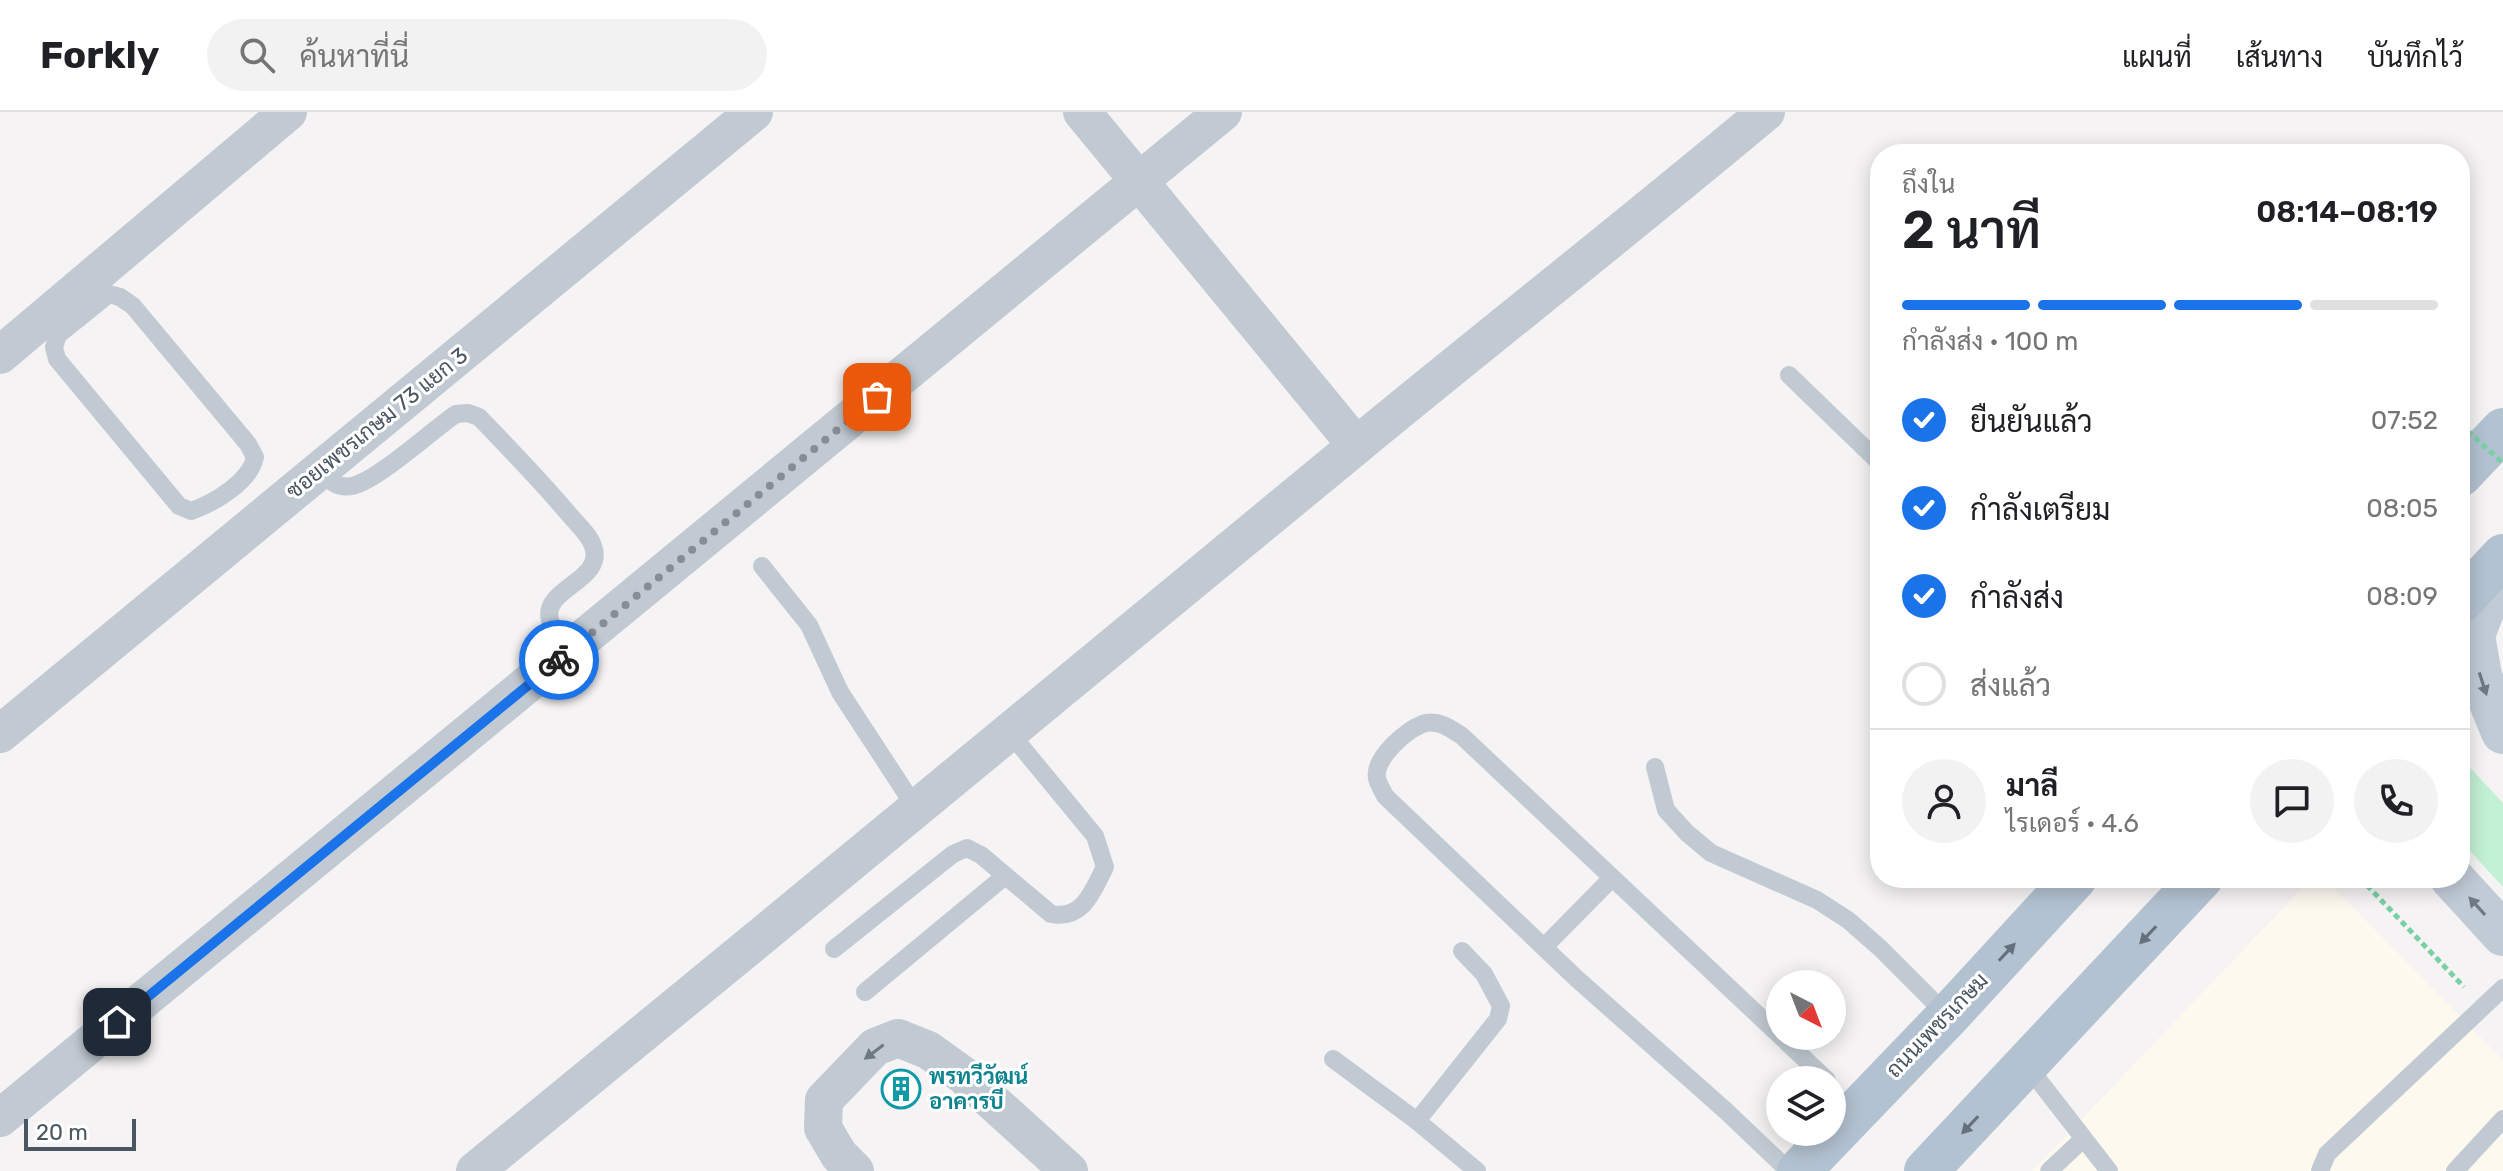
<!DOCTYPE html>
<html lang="th">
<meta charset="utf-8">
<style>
:root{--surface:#fff;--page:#f2f2f2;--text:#202124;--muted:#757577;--line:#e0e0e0;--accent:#1a73e8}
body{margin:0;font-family:Rubik,Sarabun,sans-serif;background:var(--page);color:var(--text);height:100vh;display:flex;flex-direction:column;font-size:30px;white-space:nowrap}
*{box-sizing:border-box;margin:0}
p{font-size:26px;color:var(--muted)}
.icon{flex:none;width:44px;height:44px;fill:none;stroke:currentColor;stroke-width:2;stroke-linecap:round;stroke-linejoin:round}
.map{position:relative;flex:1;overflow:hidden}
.side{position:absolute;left:1870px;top:32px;width:600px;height:744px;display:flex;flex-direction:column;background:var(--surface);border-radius:32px;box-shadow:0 4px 20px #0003}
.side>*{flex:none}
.needle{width:52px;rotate:138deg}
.fabs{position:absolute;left:1766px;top:858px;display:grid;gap:16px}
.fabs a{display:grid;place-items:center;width:80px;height:80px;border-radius:50%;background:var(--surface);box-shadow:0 4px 20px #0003;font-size:40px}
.scale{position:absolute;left:24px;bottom:20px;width:112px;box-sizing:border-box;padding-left:8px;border:4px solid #4a5661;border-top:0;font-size:22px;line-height:28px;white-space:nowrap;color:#4a5661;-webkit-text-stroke:6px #fff;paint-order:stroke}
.pin{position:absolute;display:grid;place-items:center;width:68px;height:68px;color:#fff;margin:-34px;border-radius:16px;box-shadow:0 4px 12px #0006}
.courier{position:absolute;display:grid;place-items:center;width:80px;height:80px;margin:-40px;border:6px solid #1a73e8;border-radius:50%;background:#fff;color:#222;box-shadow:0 2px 10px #0007}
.overview em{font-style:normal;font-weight:600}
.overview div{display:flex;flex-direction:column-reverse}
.overview{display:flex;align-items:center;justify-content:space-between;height:136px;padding:0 32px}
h1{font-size:52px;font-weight:600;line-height:60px}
.bar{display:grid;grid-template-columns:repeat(4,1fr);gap:12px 8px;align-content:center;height:96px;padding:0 32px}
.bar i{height:10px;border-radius:6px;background:var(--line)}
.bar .active{background:var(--accent)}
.bar p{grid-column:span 4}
.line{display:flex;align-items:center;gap:20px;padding:0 32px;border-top:2px solid var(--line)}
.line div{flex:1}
.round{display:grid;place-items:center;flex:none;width:84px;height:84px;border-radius:42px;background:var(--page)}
ol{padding:0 32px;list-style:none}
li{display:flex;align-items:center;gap:24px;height:88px}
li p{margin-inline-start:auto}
li .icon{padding:8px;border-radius:50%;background:var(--accent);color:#fff;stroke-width:4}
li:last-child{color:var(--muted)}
li i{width:44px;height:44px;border:4px solid var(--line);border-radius:50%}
header{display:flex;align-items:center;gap:48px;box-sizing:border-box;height:112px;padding:0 40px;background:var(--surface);border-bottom:2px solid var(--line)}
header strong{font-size:38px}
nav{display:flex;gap:44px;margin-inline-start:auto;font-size:28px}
.search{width:560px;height:72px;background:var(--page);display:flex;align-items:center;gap:20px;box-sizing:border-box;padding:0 28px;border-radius:44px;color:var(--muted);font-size:30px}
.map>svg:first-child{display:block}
</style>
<header>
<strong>Forkly</strong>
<div class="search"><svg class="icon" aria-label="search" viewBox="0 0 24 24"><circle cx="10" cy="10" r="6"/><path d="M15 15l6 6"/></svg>ค้นหาที่นี่</div>
<nav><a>แผนที่</a><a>เส้นทาง</a><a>บันทึกไว้</a></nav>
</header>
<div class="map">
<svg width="2503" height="1059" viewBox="0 0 2503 1059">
<rect width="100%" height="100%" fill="#f5f3f3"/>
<polygon fill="#fdf9ef" points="2312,766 2324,766 2503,948 2503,1059 2032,1059"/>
<polygon fill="#c3f1d5" points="2460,645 2503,691 2503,775 2460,728"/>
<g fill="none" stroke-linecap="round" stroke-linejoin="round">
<polyline stroke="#7ad0a6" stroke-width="5" stroke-dasharray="6 4" stroke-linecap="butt" points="2360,766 2464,875"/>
<g stroke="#c1cad2" stroke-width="18">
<path d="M109,182L120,185L133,194L248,332L255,345C250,370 214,391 191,399L179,394L57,247L54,235L58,223Z"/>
<polyline points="1789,263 1880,351"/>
<path d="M319,359C329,368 337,377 352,374C377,369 431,319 456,302L468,301L479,305C509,336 539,367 567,400C575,410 589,422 593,434C606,469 541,476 550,508C553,519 563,530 568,540"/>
<polyline points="762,454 809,513 840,580 917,698"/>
<polyline points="1655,655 1666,698 1687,721 1711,741 1817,788 1848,808 1880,836 1948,904"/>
<polyline points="1544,835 1611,767"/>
<path d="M834,837L953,742L967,736L981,743L1051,802C1083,808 1092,780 1105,755L1095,724L1010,621"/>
<polyline points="865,880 1005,764"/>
<polyline points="1333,947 1417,1009 1477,1059"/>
<polyline points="2026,952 2109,1059"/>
<polyline points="1417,1009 1498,907 1501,894 1484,862 1462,839"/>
<path d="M1789,1059L1726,999L1576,866L1385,684C1383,679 1378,672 1377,666C1373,647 1408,615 1426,611C1440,608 1451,617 1462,624L1827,968"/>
<polyline points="2049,1059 2083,1027"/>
<polyline points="2320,1059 2327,1042 2503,876"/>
<polyline points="2455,1059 2503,1007"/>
</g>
<g stroke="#c1cad2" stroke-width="38">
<polyline points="1082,0 1356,333"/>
<polyline points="0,243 288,0"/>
<polyline points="0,622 754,0"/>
<polyline points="0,1006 1223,0"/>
<path d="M475,1059C770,819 1061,575 1356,334C1492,222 1631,113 1766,0"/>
<polyline points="855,1059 839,1043 823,1016 824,988 875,935 898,926 928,938 963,963 1069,1059"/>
</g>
<g stroke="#c1cbd6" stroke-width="44">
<polyline points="2503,445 2473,523 2480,564 2503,620"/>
<polyline points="2452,766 2503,822"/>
</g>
<g stroke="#b3c2d1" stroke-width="44">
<polyline points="2460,363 2503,318"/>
<polyline points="2460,490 2503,444"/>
<polyline points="1799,1059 1948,904 2075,766"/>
<polyline points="1926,1059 2201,766"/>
</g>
<polyline stroke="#7ad0a6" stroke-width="5" stroke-dasharray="6 4" stroke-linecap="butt" points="2460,312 2503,351"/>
</g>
<defs><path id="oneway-solid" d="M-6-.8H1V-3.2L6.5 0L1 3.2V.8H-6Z" transform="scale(2)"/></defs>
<g fill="#6e7984">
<use href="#oneway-solid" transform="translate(2483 572) rotate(72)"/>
<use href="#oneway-solid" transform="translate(2477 794) rotate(-132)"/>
</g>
<g fill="#64717d">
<use href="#oneway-solid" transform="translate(2148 823) rotate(133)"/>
<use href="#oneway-solid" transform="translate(2007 840) rotate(-47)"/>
<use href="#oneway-solid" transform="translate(1970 1013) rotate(133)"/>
</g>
<use fill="#6e7983" href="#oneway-solid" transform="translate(874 940) rotate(143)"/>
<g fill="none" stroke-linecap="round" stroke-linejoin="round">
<polyline stroke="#868d94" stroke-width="8" stroke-dasharray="0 14.4" points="559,548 877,285"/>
<polyline stroke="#1a73e8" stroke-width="10" points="117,910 559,548"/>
</g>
<defs>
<symbol id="building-ring" viewBox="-11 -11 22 22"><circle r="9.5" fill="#fff" stroke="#0f9aa8" stroke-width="1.5"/><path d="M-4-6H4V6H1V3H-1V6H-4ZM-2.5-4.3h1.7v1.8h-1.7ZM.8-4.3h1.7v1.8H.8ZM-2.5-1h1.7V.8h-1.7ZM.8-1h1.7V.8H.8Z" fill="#0f9aa8"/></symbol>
</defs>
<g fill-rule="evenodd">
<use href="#building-ring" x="879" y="955" width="44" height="44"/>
</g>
<g text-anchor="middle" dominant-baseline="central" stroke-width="6" stroke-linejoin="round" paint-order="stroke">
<g font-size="22" fill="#4a5661" stroke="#fff">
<text transform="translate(377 311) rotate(-39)">ซอยเพชรเกษม 73 แยก 3</text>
<text transform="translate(1937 913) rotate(-46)">ถนนเพชรเกษม</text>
</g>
<g font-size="22" font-weight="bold" fill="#0d838f" stroke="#fff" text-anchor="start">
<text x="929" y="964">พรทวีวัฒน์<tspan x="929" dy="25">อาคารบี</tspan></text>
</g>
</g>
</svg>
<div class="fabs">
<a><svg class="needle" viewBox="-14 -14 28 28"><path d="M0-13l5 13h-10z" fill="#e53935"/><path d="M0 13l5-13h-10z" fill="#757577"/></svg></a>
<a><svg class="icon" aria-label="layers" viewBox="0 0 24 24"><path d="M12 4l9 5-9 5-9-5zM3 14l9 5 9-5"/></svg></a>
</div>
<div class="scale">20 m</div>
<div class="pin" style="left:877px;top:285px;background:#ea580c"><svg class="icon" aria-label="bag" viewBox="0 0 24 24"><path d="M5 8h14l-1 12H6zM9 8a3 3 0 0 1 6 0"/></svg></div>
<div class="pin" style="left:117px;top:910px;background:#1f2937"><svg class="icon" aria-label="home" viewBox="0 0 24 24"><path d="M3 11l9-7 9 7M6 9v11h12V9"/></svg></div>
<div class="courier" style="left:559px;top:548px"><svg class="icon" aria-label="bike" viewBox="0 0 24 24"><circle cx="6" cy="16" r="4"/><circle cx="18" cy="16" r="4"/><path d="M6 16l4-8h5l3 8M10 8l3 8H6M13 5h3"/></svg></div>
<section class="side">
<div class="overview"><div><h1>2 นาที</h1><p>ถึงใน</p></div><em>08:14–08:19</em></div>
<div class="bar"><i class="active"></i><i class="active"></i><i class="active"></i><i></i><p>กำลังส่ง · 100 m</p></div>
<ol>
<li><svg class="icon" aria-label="check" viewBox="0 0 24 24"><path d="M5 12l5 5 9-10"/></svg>ยืนยันแล้ว<p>07:52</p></li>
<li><svg class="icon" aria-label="check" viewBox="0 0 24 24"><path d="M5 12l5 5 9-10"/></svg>กำลังเตรียม<p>08:05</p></li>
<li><svg class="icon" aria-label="check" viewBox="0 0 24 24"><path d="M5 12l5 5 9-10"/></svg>กำลังส่ง<p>08:09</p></li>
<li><i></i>ส่งแล้ว</li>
</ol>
<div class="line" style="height:144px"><a class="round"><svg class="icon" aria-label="person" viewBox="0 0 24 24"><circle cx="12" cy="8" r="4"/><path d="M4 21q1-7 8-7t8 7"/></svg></a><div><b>มาลี</b><p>ไรเดอร์ · 4.6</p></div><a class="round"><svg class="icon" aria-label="chat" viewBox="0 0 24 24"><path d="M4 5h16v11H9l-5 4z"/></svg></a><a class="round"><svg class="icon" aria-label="phone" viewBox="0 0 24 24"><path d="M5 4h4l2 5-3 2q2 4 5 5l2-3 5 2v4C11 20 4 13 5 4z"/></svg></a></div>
</section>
</div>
